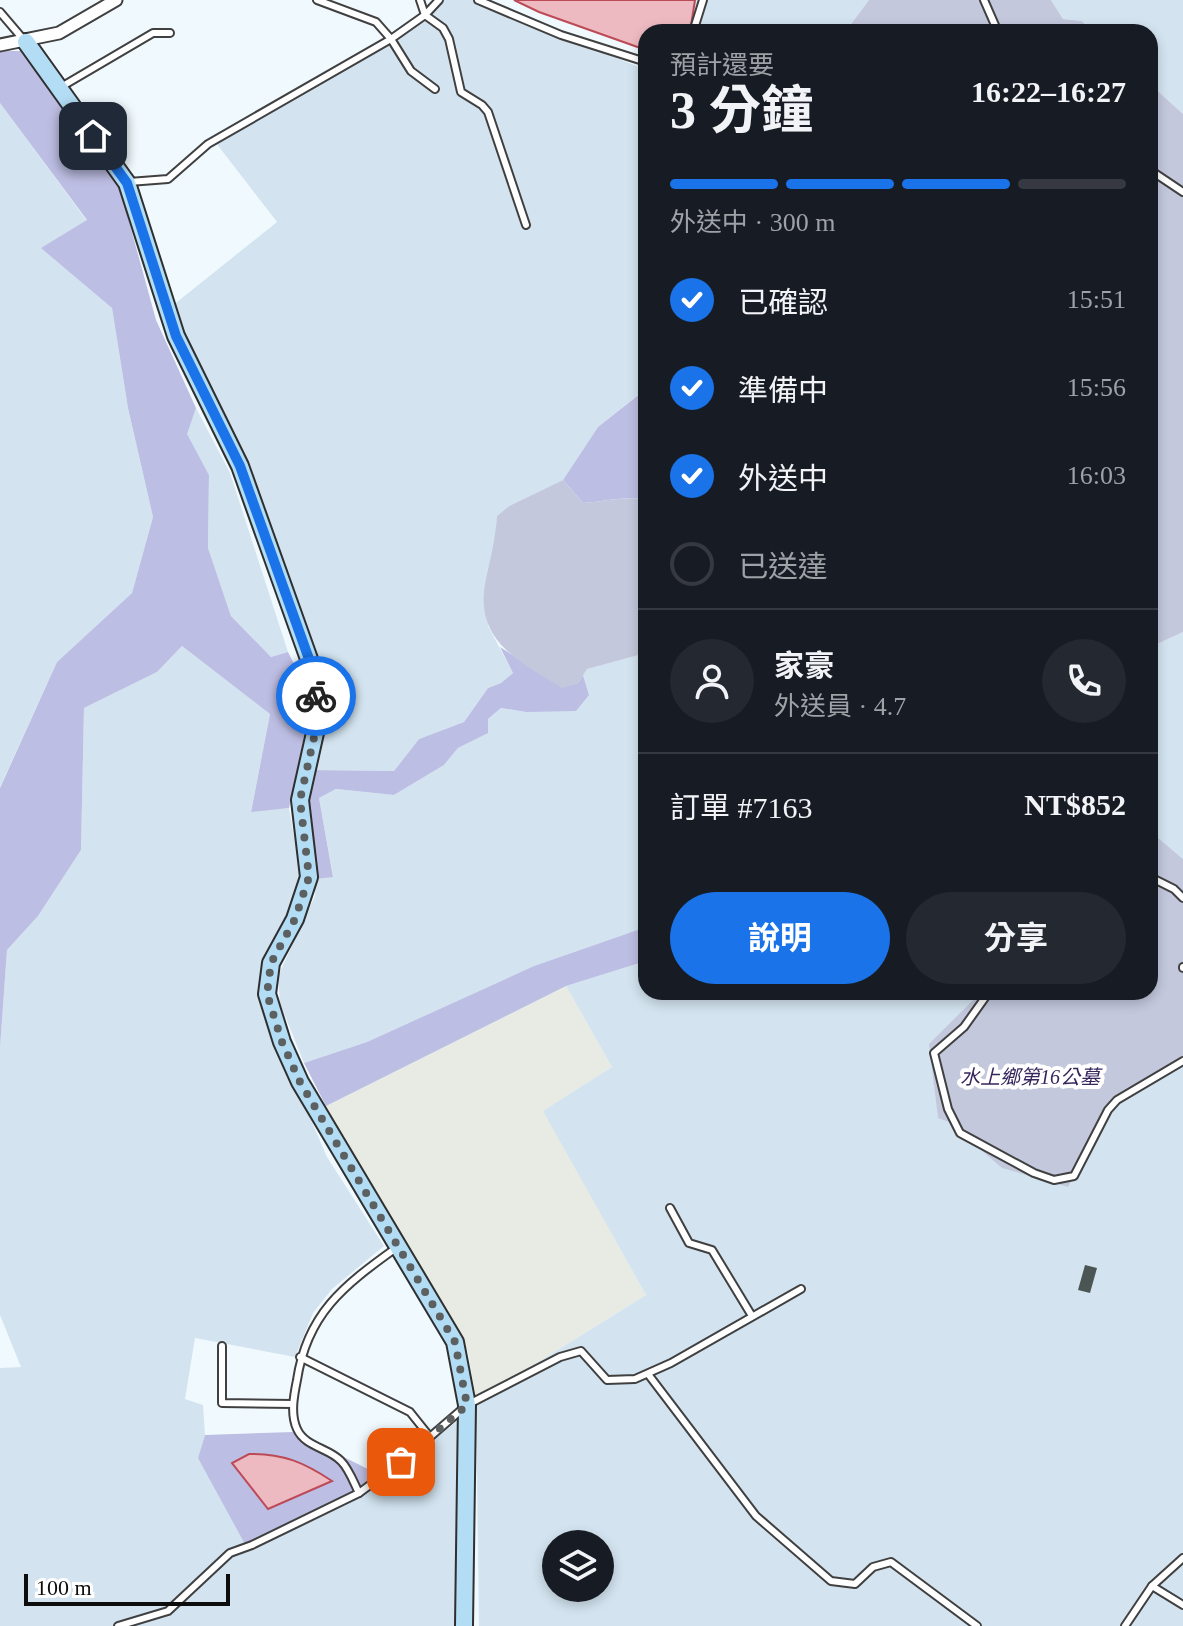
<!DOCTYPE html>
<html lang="zh-TW">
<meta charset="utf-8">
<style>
:root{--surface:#171b24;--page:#242831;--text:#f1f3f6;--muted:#9ea1a6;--line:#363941;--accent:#1a73e8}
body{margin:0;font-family:"Times New Roman","Noto Sans TC",serif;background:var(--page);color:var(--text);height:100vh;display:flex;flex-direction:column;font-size:30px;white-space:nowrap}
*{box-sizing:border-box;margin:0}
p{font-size:26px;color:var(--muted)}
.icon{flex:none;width:44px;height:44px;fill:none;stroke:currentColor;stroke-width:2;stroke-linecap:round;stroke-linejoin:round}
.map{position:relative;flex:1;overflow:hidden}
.details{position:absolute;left:638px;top:24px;width:520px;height:976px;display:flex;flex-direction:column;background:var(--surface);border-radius:24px;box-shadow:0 4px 12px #0003}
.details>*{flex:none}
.tools{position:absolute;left:542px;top:1530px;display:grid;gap:16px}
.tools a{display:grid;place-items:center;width:72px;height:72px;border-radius:50%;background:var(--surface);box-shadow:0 4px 12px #0003;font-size:40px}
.scale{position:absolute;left:24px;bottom:20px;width:206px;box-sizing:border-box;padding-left:8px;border:4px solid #0d0d0d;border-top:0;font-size:22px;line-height:28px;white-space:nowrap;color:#0d0d0d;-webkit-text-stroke:6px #fff;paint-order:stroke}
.pin{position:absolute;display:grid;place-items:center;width:68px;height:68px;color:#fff;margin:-34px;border-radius:16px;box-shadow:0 4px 12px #0006}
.courier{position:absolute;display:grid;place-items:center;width:80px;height:80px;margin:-40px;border:6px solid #1a73e8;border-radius:50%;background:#fff;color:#222;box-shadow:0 2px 10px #0007}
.overview em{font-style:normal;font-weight:700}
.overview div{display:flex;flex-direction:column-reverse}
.overview{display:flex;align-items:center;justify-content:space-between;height:136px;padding:0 32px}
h1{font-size:52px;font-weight:700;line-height:60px}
.bar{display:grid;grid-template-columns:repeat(4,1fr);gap:12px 8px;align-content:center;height:96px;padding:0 32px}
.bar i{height:10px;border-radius:6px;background:var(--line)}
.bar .current{background:var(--accent)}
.bar p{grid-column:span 4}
.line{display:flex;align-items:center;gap:20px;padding:0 32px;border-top:2px solid var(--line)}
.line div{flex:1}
.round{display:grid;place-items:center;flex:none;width:84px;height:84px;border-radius:42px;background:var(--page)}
ol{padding:0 32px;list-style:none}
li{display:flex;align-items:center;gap:24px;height:88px}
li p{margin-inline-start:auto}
li .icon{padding:8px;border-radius:50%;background:var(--accent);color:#fff;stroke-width:4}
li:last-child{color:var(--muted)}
li i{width:44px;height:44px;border:4px solid var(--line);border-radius:50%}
.action{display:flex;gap:16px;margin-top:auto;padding:16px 32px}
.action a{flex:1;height:92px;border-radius:48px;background:var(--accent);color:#fff;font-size:32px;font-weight:700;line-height:92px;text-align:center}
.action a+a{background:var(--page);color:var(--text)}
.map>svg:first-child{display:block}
</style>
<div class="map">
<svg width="1183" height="1626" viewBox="0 0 1183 1626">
<rect width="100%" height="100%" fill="#f0f9fd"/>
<polygon fill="#e8ebe3" points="566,986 612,1067 544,1111 646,1295 476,1401 468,1352 326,1106"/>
<g fill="#d3e4f0" fill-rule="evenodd">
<polygon points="441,0 476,0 646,70 646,288 642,302 646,319 646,383 644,390 598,427 563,480 509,506 497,516 495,551 485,587 488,626 513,673 501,683 488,688 464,722 419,739 394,771 310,770 328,709 309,645 183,347 172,306 277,222 216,143 420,24"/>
<polygon points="692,0 869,0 845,32 690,32"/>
<polygon points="1051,0 1183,0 1183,114 1150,84 1150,32 1092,32 1082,21 1063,19"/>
<polygon points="0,103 87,221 42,248 112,308 128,408 153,517 132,593 57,662 0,787"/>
<polygon points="196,408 230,473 288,652 271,657 231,616 208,548 209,475 186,434"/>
<polygon points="1183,632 1183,859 1150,831 1150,666 1157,644"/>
<polygon points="182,646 270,714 251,811 289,808 301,876 299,890 261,966 258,998 327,1157 384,1246 332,1289 313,1313 295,1357 195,1338 185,1399 203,1405 205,1435 198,1459 356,1496 459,1420 459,1626 0,1626 0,1368 21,1367 0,1315 0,1048 7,950 38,916 81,850 84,708 157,672"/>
<polygon points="646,653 646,927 534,966 367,1042 304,1063 280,1003 278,976 315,896 315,879 333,876 319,798 336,789 394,795 444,765 458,748 487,733 488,719 501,708 526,712 589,695 583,675 586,669"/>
<path d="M646,961V992H877L973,1000L930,1044L938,1117L949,1122L1111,1108L1155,1075L1183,1061V1626H479L476,1401L646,1295L543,1111L612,1067L566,986ZM556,1544H600V1588H556Z"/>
</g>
<g fill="#bdbee3">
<polygon points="0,51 25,51 119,185 156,320 196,408 187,434 209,475 208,548 231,616 271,657 288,652 307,690 306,727 289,808 251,812 270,714 182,646 157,672 84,708 81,850 38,916 7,950 0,1048 0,788 57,662 132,593 153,517 128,408 112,308 41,248 87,220 0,103"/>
<path d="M646,389V500C625,495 604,502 583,503L563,480L598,427Z"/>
<polygon points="500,647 562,687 578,683 583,675 589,695 576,711 526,712 501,708 488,719 488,733 458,748 444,765 394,795 336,789 319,798 333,877 315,879 305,806 310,770 394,771 419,739 464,722 488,688 501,683 513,673"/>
<polygon points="646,927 646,961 566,986 326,1106 304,1063 367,1042 534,966"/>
<polygon points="293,1432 382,1476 356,1496 246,1546 198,1458 205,1435"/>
</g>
<g fill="#c3c8dd">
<polygon points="869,0 1051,0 1063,19 1082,21 1092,32 845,32"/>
<polygon points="1150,84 1183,114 1183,632 1157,644 1150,666"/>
<path d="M563,480L583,503C604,502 625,495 646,500V653L587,669L578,683L562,688C521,662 475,642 485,584C490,559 495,543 497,516L509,506Z"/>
<polygon points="1150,831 1183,859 1183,1061 1155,1075 1111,1108 1068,1187 1002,1168 949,1122 938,1118 929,1044 981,992 1150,992"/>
</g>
<g fill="#eebac1" stroke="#bc4b57" stroke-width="2">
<polygon points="514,0 695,0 690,32 646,32 646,50 539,12"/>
<path d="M249,1454C283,1453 305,1463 332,1481L268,1509L232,1463Z"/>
</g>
<polygon fill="#4b5553" points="1085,1265 1097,1268 1090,1293 1078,1290"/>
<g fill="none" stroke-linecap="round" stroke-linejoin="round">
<defs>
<g id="lane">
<polyline points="420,0 425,15 443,28 449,39 461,92 482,105 488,112 526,225"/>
<polyline points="478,0 561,35 646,62"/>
<polyline points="984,0 998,32"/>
<polyline points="0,12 23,39"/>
<polyline points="693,32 703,0"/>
<polyline points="61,87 153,33 170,33"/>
<polyline points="435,89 411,71 391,39 425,15 439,0"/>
<polyline points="1150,170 1183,192"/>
<polyline points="129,182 168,179 208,144 391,39 376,22 317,0"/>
<polyline points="1150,877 1174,889 1183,898"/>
<polyline points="1183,967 1183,968"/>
<polyline points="989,992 964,1027 934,1053 948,1109 960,1133 1034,1173 1054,1180 1074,1176 1108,1110 1117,1100 1183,1061"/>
<polyline points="670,1208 689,1243 712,1250 752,1316"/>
<polyline points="222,1346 222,1403 293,1404"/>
<polyline points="300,1357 410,1412 430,1437"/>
<polyline points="648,1374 756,1516 831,1581 855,1584 873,1567 891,1562 977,1626"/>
<path d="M359,1493C354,1483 349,1469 341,1461C329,1448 305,1447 297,1429C290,1414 294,1395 297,1380C307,1314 343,1286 396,1248"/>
<polyline points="1152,1586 1183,1605"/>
<polyline points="118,1626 168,1611 230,1553 252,1545 359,1493 401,1462 467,1405 560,1357 581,1351 607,1380 635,1379 671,1363 801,1289"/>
<polyline points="1125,1626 1152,1586 1183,1558"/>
</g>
<polyline id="street" points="0,45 59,33 116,0"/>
<polyline id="secondary" points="26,42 127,183 176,336 240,466 309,659 319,715 300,800 309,877 295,919 271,963 267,994 282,1042 300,1082 455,1342 467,1405 464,1626"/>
</defs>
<use href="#lane" stroke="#404040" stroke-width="10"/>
<use href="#street" stroke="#404040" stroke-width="15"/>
<use href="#secondary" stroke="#2f2f2f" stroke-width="20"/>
<use href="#lane" stroke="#fff" stroke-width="6"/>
<use href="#street" stroke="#fff" stroke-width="11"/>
<use href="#secondary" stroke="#b3dcf5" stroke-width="16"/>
</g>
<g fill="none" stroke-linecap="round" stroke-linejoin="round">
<polyline stroke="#5c6061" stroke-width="8" stroke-dasharray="0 14.4" points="316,696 319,715 300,800 309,877 295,919 271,963 267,994 282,1042 300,1082 455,1342 467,1405 401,1462"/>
<polyline stroke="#1a73e8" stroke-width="10" points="93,136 127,183 176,336 240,466 309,659 316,696"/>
</g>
<g text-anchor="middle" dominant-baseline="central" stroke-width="8" stroke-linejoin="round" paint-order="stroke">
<g font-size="20" font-style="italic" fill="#36265d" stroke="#fff">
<text x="1030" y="1077">水上鄉第16公墓</text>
</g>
</g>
</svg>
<div class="tools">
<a><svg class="icon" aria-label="layers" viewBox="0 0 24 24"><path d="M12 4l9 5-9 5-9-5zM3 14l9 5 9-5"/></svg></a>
</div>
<div class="scale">100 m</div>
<div class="pin" style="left:401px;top:1462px;background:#ea580c"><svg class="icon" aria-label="bag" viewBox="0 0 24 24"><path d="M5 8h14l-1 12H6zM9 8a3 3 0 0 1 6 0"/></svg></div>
<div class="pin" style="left:93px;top:136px;background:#1f2937"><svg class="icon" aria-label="home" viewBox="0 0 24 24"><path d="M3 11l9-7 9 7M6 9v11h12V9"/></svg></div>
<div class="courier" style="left:316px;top:696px"><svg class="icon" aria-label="bike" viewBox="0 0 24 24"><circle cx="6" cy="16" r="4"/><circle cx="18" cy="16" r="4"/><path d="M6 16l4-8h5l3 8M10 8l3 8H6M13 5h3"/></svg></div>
<section class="details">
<div class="overview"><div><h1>3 分鐘</h1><p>預計還要</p></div><em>16:22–16:27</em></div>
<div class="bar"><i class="current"></i><i class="current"></i><i class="current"></i><i></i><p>外送中 · 300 m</p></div>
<ol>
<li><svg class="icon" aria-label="check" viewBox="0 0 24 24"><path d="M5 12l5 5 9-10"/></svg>已確認<p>15:51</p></li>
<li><svg class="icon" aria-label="check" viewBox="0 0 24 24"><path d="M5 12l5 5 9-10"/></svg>準備中<p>15:56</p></li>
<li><svg class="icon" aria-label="check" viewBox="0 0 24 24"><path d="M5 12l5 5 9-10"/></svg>外送中<p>16:03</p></li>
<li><i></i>已送達</li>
</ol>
<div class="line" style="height:144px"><a class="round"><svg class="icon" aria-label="person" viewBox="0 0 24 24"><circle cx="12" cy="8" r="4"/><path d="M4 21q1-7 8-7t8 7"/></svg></a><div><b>家豪</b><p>外送員 · 4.7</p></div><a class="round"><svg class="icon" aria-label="phone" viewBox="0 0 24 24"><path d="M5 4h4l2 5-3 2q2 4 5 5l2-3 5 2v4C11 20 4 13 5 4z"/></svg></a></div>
<div class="line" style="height:104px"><div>訂單 #7163</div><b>NT$852</b></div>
<div class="action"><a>說明</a><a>分享</a></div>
</section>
</div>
